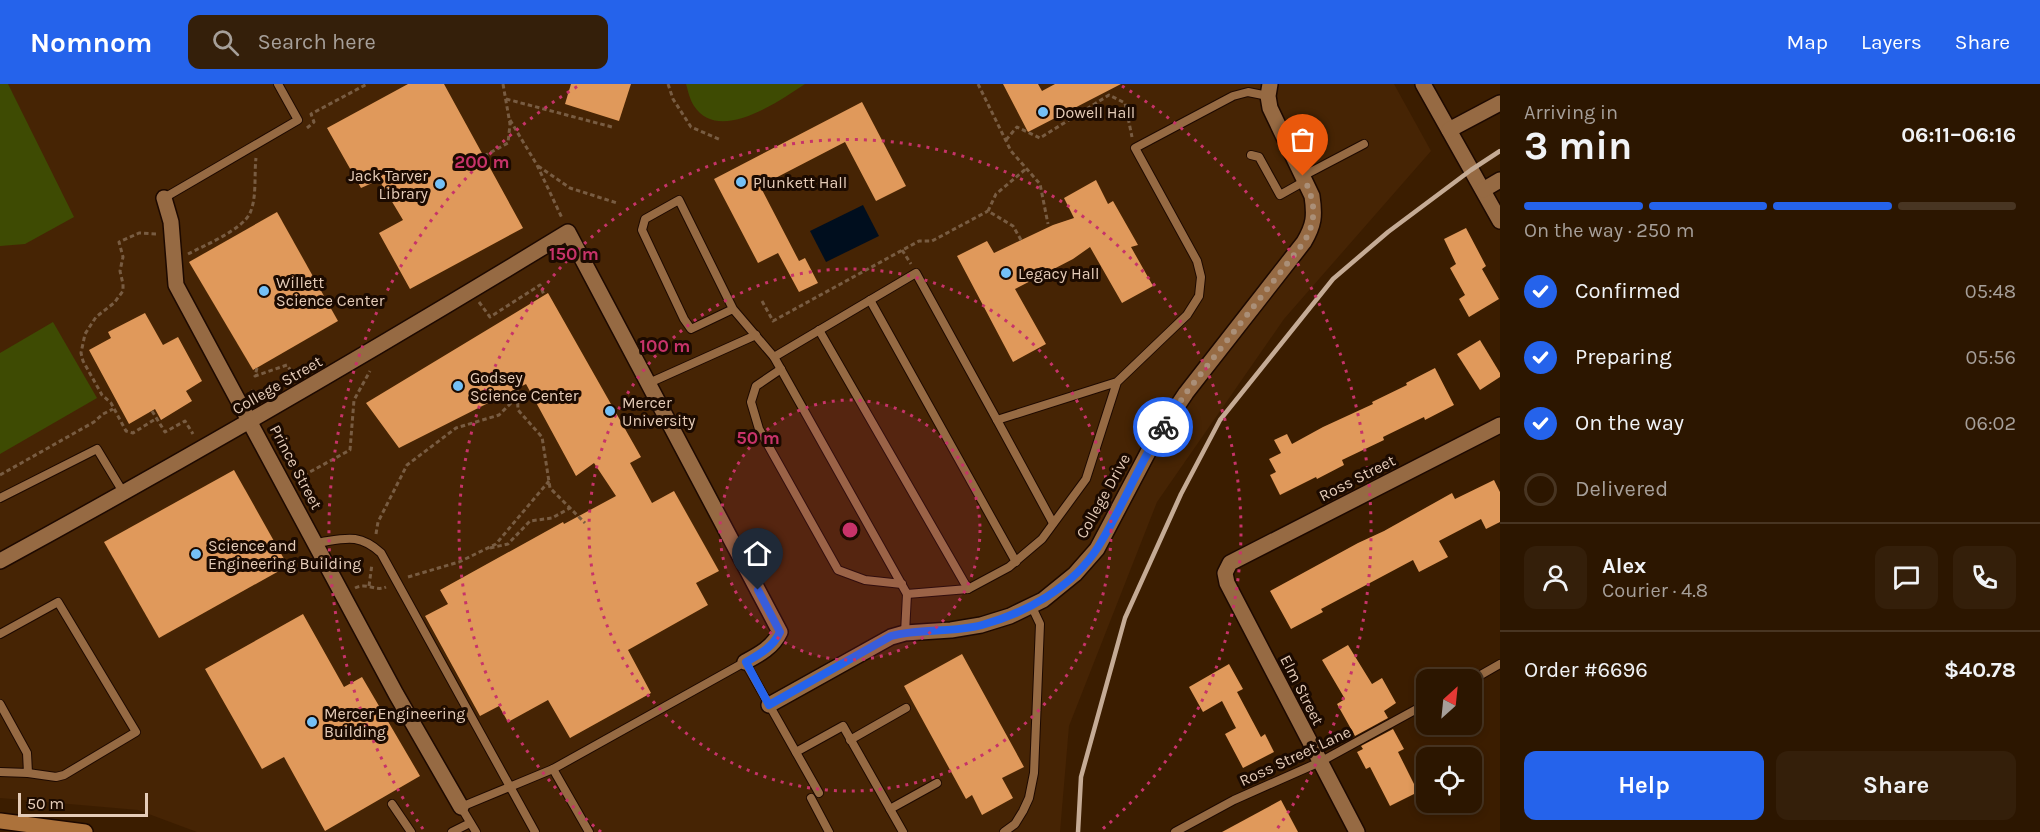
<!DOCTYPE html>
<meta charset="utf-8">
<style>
:root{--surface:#2c1600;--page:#341f0a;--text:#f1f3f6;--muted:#a69f99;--line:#483522;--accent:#2563eb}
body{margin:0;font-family:Karla,sans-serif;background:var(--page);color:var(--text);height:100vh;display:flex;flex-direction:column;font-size:22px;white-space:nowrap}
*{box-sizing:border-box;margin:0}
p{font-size:20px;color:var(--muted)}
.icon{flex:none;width:33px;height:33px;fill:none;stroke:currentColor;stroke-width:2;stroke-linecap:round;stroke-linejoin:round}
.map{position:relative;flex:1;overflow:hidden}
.side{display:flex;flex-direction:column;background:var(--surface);width:540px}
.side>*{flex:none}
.needle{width:39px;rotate:27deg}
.fabs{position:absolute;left:1416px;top:585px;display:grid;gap:12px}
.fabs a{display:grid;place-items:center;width:66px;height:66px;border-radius:12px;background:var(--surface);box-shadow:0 3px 9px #0003,0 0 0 2px var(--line);font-size:30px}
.scale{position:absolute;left:18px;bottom:15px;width:130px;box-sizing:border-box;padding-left:6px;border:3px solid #e5ccb8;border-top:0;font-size:16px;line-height:21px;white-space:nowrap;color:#e5ccb8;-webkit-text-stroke:4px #1b0a00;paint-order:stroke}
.pin{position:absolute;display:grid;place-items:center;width:51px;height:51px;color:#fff;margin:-62px -26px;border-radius:50% 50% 50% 0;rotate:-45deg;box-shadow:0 0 6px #0007}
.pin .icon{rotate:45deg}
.courier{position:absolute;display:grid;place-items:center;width:60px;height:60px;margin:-30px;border:4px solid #2563eb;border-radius:50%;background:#fff;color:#222;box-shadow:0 2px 8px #0007}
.overview em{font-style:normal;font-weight:700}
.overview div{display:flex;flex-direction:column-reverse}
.overview{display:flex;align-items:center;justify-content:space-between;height:102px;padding:0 24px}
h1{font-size:39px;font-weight:700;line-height:45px}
.bar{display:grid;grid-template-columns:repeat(4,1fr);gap:9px 6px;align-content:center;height:72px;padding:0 24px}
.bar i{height:8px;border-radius:4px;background:var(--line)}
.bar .on{background:var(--accent)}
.bar p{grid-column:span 4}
.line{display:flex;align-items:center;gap:15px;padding:0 24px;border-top:2px solid var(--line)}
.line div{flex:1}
.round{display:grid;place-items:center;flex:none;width:63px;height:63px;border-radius:12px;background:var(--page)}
ol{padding:0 24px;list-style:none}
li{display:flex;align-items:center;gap:18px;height:66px}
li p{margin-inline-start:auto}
li .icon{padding:6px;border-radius:50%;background:var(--accent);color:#fff;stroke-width:4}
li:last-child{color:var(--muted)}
li i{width:33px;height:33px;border:3px solid var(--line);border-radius:50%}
.button{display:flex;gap:12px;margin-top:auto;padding:12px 24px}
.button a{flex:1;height:69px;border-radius:12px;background:var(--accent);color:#fff;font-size:24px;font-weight:700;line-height:69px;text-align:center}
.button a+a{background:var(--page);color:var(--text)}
header{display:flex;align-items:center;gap:36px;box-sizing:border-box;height:84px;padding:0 30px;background:var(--accent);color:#fff}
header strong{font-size:28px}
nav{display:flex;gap:33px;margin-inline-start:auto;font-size:21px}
.search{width:420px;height:54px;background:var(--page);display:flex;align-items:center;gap:15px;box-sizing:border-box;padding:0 21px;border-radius:12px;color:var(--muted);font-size:22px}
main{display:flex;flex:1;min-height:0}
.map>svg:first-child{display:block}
</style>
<header>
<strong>Nomnom</strong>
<div class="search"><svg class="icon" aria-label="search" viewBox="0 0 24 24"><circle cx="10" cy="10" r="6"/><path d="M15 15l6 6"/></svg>Search here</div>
<nav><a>Map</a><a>Layers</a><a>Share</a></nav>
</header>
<main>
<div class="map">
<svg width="1500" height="748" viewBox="0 0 1500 748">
<rect width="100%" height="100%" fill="#3b1d00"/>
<polygon fill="#462404" points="0,0 1394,0 1431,67 1284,235 1157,418 1069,642 1060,748 197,748 138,726 0,714"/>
<g fill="#3e4b03">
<polygon points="0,0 8,0 74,133 25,160 0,162"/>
<path d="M686,0H805C779,17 719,60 694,22C690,16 688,7 686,0Z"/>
<polygon points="53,238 97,314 0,370 0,269"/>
</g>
<polygon fill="#000e1e" points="863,121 879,152 826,178 810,147"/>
<g fill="#e0995b">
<polygon points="408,0 444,0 523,144 410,205 379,149 403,136 379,96 361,104 327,44"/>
<polygon points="571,0 631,0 619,37 565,20"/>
<polygon points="1003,0 1038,0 1042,7 1055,0 1121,0 1028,48"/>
<polygon points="862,18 906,102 876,117 845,58 760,102 799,177 805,174 818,199 799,208 778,169 758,179 714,95"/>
<polygon points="1096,96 1108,120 1113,117 1138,161 1131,163 1153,202 1122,219 1090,163 1073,175 1015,205 1046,260 1013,278 957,172 987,157 994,169 1053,141 1074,134 1064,114"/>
<polygon points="277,128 338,237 253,286 189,178"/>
<polygon points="1466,144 1486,182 1482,185 1499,215 1469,233 1459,215 1465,211 1450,184 1456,180 1444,155"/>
<polygon points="548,209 641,373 630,379 652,419 674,407 719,487 696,499 708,521 628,566 651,609 570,654 548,616 508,638 499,622 480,632 425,532 448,520 440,506 563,438 564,440 616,412 594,379 576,392 526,300 399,364 366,319"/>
<polygon points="145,229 163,261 178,253 202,297 186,307 192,317 161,336 155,325 129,340 89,266 111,254 108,248"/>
<polygon points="1480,256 1500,289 1500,293 1480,306 1457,270"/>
<polygon points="1435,284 1454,321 1425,336 1424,333 1383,353 1384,356 1342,376 1344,381 1317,395 1316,393 1280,411 1270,391 1276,388 1269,375 1281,369 1274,356 1287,350 1292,360 1323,343 1373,320 1372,318 1407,301 1406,299"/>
<polygon points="234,386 288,482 159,554 104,458"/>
<polygon points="1494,396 1500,408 1500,438 1486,445 1481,435 1439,457 1448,473 1419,488 1413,476 1321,525 1323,528 1291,545 1270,507 1358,459 1384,447 1452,409 1455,415"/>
<polygon points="303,530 344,603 362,593 420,692 325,747 284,673 262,685 205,585"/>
<polygon points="1348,561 1372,600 1382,594 1396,619 1384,627 1388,634 1355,652 1337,620 1345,615 1322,576"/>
<polygon points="962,570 1024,683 1002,694 1013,714 982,731 972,711 966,715 904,602"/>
<polygon points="1229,580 1243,605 1237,608 1261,653 1265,650 1274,668 1243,684 1225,650 1236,644 1222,617 1203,628 1189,603"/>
<polygon points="1393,645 1404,665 1398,668 1418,708 1390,722 1370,683 1366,685 1357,668 1363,665 1361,662"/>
<polygon points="1281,716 1298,748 1222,748"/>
</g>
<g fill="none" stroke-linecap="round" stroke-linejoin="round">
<defs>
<g id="lane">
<polyline points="1251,71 1259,73 1280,111 1305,97"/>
<polyline points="1303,92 1364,60"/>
<polyline points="164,114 298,36 278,0"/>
<polyline points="870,216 1016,478"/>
<polyline points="733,225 691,245 684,235 642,146 645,135 679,116 733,225 774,273"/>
<polyline points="819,246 968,505"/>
<polyline points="781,285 756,302 751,318 759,345 838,486 865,496 902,500"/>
<polyline points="1117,298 1086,395 1042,455 1009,483 968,505 907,510 774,273 916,189 997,336 1117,298 1187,231 1199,212 1201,193 1197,177 1135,64 1233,12 1248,8 1268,12"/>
<polyline points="649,299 756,251"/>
<polyline points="997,336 1053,439"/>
<polyline points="0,414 97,365 123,408"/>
<path d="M316,459C344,455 358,448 381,469L535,748"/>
<polyline points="905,549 907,510"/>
<polyline points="0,550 58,518 136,648 64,691 56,693 28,689"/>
<polyline points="1472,596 1500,580"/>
<polyline points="0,620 27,669 28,689 0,688"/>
<polyline points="850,656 906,624"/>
<polyline points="796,668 843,642 903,748"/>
<polyline points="553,685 589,748"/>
<polyline points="811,714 829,748"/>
<polyline points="392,720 411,748"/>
<polyline points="890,725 937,699"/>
<polyline points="452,748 470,739"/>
<polyline points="476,748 461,723 553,685 745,578 819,709"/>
<polyline points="1004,748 1015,740 1023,727 1029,714 1034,689 1040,540 1031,521"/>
<polyline points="1175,748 1234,716 1320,678 1426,620"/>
</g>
<g id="street">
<polyline points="1423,0 1500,137"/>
<polyline points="1449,46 1500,19"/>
<polyline points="1483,106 1500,96"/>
<polyline points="164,114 171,138 176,201 396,610 461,723"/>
<path d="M0,477C192,372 381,262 568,148L780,548C773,563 760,570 745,578"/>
<path d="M769,621L891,553L905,549L951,546L981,541L1010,532L1043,516L1075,490L1097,465L1154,357L1186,309L1304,158C1314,141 1315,132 1312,112L1270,24L1268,12L1270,0"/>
<polyline points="1357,748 1227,499 1225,489 1230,479 1500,341"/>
</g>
<polyline id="secondary" points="0,737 85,748"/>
</defs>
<use href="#lane" stroke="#1d0900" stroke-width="10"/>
<use href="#street" stroke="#1d0900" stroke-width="18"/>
<use href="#secondary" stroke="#1d0900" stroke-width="18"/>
<g stroke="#785c42" stroke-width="3" stroke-dasharray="4.5 3" stroke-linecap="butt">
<polyline points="668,0 673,15 691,43 721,56"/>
<polyline points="978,0 1011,67 1040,100 1048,140"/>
<polyline points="506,15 612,43"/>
<polyline points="510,36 537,81 562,134"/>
<polyline points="307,44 314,38 311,30 367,0"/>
<polyline points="1006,56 1017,43 1040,54 1109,11 1125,19 1132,53"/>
<polyline points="484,72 508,59 510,40 503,0"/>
<polyline points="538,82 570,104 617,119"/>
<polyline points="156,150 139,149 119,158 123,173 120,187 123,200 123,207 114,219 96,233 85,250 81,269 83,277 102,311 111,319 126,347 133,349 157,334"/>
<polyline points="1021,156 1013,142 988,127 996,110 1027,84"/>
<polyline points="902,166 911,180"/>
<path d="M188,170C205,161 242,146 250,129C257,114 254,91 256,74"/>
<polyline points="762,217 773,237 919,157 932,157 988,127"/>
<polyline points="479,218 490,233 540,201 544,211"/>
<polyline points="257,284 255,292 287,281 295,293"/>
<polyline points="517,304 518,326 542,353 550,404 585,439"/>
<polyline points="251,307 265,311"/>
<polyline points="152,327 165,348 185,337 193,350"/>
<polyline points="0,391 94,338 103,330 113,325"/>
<polyline points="297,395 350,366 354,316 370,287"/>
<polyline points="376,450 378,438 407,381 456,344 499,331 517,313"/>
<polyline points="490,464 508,460 530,437 552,434 570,424"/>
<polyline points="408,493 459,478 496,460 549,397"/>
<polyline points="369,502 372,480"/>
<path d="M355,504C368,498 375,508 386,503"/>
</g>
<use href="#lane" stroke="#966a43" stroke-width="8"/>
<use href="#street" stroke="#966a43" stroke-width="15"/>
<use href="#secondary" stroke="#ac723b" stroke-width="15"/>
<polyline stroke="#c5ab95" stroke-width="4.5" points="1078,748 1081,693 1125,534 1181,410 1220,336 1333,195 1388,148 1471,86 1500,67"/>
</g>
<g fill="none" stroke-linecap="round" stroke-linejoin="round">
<path stroke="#aa8f78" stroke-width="6" stroke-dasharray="0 10.8" d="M1163,343L1186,309L1304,158C1318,134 1315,117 1303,92"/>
<path stroke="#2563eb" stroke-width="8" d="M758,506L780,548C773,563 760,570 746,578L769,621L891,552C921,544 952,549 982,541C1026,529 1073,503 1098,463C1122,425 1138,381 1163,343"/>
</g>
<circle cx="850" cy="446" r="130" fill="#c73369" fill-opacity=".12"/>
<g fill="none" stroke="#c73369" stroke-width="3" stroke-dasharray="3 6">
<circle cx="850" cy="446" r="130"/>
<circle cx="850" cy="446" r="261"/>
<path d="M601 748A391 391 0 1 1 1099 748"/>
<path d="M423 745A521 521 0 0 1 578 2M1122 2A521 521 0 0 1 1277 745"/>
</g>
<g fill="#74c0f6" stroke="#1b0a00" stroke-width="2">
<circle cx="1043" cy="28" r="6"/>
<circle cx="741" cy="98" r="6"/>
<circle cx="440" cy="100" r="6"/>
<circle cx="1006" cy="189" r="6"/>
<circle cx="264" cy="207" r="6"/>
<circle cx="458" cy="302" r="6"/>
<circle cx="610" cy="327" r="6"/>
<circle cx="196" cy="470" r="6"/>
<circle cx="312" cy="638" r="6"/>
</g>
<g text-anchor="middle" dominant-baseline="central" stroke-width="6" stroke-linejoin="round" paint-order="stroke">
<g font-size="16" fill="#e5ccb8" stroke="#1b0a00" text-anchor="start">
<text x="1055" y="28">Dowell Hall</text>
<text x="428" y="91" text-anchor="end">Jack Tarver<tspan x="428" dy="18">Library</tspan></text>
<text x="753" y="98">Plunkett Hall</text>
<text x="1018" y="189">Legacy Hall</text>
<text x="276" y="198">Willett<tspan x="276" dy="18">Science Center</tspan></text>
<text x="470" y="293">Godsey<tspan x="470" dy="18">Science Center</tspan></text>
<text x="622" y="318">Mercer<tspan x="622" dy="18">University</tspan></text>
<text x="208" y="461">Science and<tspan x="208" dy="18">Engineering Building</tspan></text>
<text x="324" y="629">Mercer Engineering<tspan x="324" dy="18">Building</tspan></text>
</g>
<g font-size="16" fill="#e5ccb8" stroke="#1b0a00">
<text transform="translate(277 301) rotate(-30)">College Street</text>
<text transform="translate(296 383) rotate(62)">Prince Street</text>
<text transform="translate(1357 394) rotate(-27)">Ross Street</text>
<text transform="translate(1103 412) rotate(-61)">College Drive</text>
<text transform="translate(1302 606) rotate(63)">Elm Street</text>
<text transform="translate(1295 672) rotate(-25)">Ross Street Lane</text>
</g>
</g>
<circle cx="850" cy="446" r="9" fill="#c73369" stroke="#1b0a00" stroke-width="3"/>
<g font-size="18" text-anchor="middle" font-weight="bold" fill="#c73369" stroke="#1b0a00" stroke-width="6" stroke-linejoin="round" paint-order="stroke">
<text x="482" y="84">200 m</text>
<text x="574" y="176">150 m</text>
<text x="665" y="268">100 m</text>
<text x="758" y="360">50 m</text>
</g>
</svg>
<div class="fabs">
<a><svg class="needle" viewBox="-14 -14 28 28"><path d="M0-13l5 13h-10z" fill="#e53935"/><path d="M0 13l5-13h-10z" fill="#a69f99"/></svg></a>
<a><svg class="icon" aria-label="locate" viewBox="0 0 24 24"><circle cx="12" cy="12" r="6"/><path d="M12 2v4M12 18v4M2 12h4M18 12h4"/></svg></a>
</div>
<div class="scale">50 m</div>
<div class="pin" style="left:1303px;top:92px;background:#ea580c"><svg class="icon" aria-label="bag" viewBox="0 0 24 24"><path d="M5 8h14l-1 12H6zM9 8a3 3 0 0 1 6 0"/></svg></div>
<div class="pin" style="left:758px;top:506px;background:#1f2937"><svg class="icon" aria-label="home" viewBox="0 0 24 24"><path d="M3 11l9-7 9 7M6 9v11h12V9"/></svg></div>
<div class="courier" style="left:1163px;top:343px"><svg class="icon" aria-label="bike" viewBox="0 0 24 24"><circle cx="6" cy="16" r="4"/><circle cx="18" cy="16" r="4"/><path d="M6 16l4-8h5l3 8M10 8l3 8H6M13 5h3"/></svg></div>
</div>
<section class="side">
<div class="overview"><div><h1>3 min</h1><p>Arriving in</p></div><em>06:11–06:16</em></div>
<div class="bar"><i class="on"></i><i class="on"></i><i class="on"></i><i></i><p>On the way · 250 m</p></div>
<ol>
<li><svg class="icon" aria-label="check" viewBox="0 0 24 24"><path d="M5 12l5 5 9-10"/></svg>Confirmed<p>05:48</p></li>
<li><svg class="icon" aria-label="check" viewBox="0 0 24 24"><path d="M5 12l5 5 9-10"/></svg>Preparing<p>05:56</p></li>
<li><svg class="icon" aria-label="check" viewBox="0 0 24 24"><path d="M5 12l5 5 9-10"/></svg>On the way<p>06:02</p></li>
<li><i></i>Delivered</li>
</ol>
<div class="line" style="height:108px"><a class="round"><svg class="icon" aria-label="person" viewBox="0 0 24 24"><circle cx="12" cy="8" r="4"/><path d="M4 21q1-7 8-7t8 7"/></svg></a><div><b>Alex</b><p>Courier · 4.8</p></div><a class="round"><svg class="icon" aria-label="chat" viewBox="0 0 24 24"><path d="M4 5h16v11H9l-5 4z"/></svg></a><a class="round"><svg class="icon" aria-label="phone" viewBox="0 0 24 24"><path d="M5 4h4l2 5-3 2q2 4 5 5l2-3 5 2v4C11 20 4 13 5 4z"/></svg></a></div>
<div class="line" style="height:78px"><div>Order #6696</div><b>$40.78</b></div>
<div class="button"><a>Help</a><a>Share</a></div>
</section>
</main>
